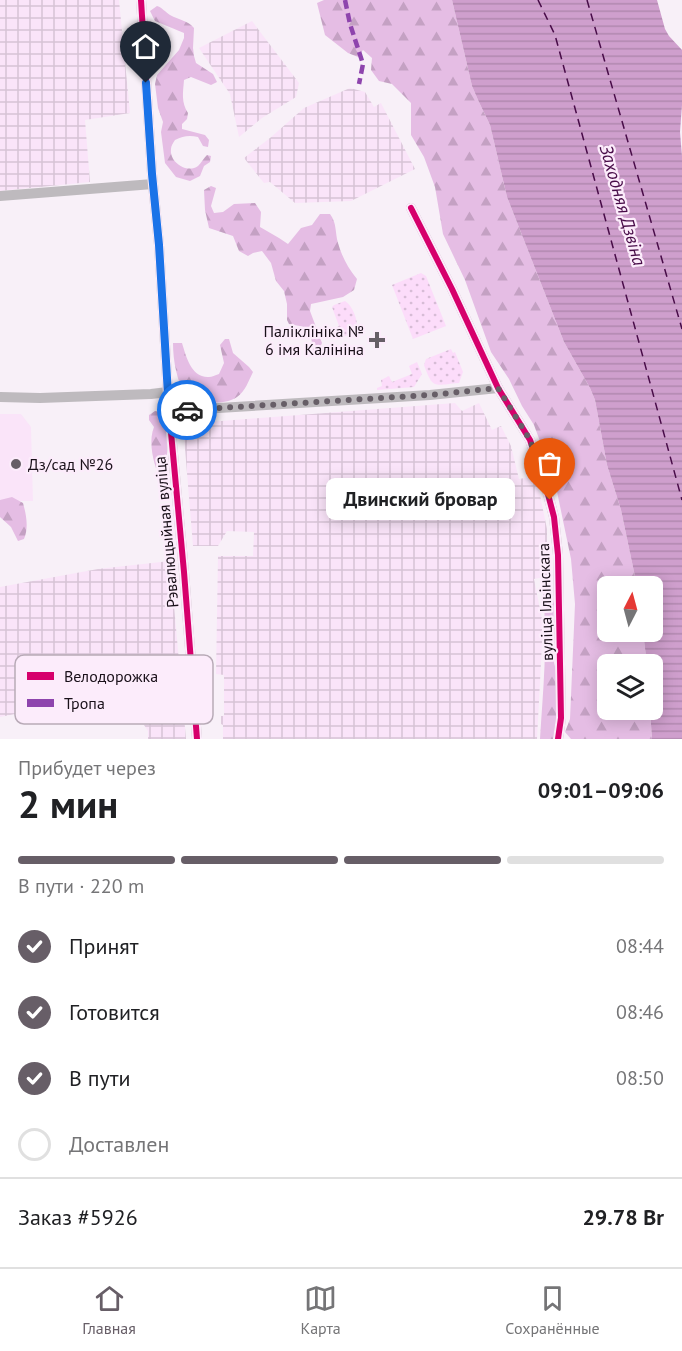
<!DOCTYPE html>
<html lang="ru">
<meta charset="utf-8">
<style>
:root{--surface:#fff;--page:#f2f2f2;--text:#202124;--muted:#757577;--line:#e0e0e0;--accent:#675e67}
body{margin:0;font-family:"PT Sans",sans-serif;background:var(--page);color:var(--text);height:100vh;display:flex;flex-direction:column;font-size:22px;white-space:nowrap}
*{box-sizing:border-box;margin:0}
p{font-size:20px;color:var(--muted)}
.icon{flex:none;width:33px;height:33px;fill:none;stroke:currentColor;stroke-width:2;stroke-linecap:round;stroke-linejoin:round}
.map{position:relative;height:739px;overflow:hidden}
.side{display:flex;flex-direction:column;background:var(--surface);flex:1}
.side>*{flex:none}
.needle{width:39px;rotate:6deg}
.fabs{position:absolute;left:597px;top:576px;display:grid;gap:12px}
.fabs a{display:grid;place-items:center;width:66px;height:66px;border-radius:9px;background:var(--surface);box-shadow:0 3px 15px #0003;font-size:30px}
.pin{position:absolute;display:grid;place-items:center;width:51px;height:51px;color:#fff;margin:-62px -26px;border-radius:50% 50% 50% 0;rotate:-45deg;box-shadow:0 0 6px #0007}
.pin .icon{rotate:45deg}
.courier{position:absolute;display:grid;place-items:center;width:60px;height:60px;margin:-30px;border:4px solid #1a73e8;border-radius:50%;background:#fff;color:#222;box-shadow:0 2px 8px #0007}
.bubble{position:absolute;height:42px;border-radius:9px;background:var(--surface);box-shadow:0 3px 15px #0003;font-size:20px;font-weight:600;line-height:42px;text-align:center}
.summary em{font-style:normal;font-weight:600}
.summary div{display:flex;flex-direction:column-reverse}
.summary{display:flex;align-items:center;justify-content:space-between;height:102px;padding:0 18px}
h1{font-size:39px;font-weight:600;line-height:45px}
.bar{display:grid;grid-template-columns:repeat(4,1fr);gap:9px 6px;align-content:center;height:72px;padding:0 18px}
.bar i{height:8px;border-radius:4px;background:var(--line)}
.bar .on{background:var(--accent)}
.bar p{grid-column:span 4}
.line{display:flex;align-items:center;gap:15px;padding:0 18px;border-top:2px solid var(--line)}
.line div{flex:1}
ol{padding:0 18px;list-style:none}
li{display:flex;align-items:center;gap:18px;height:66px}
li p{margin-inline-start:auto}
li .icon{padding:6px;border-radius:50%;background:var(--accent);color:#fff;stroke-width:4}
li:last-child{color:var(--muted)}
li i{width:33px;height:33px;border:3px solid var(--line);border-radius:50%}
.tabs{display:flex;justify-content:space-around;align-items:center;height:84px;border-top:2px solid var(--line);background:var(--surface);font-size:16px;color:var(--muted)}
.tabs a{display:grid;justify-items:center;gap:3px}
.tabs .on{color:var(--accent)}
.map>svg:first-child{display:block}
</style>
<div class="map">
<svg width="682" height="739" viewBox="0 0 682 739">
<defs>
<pattern id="industrial-grid" width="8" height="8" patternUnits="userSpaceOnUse" patternTransform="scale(1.5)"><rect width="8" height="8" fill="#fae4f9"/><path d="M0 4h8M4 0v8" fill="none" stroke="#d6c3d5"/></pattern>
<pattern id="grass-dots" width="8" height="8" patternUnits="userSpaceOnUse" patternTransform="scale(1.5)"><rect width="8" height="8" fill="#fcdcfa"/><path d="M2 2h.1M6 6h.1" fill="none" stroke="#d7bcd6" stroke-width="1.8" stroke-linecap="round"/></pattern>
<pattern id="forest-firs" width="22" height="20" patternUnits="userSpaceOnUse" patternTransform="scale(1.5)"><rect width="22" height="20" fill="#e5bde4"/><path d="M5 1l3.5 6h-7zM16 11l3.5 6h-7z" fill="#c4a1c3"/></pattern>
<pattern id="water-rules" width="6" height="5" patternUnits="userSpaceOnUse" patternTransform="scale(1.5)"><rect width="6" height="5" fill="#cf9fcd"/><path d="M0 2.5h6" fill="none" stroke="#b188af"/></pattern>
</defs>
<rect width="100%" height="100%" fill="#f8f0f8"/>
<polygon fill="#fae4f9" points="0,414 21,414 31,427 33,501 0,501"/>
<g fill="url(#industrial-grid)">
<polygon points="0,0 119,0 130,113 85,120 90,182 0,191"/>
<polygon points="252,21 299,83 296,97 262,118 239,137 230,94 199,48"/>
<polygon points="350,88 365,92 374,107 381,103 415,169 351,201 295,203 270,182 264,183 244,158 270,138 304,108"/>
<polygon points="455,403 462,411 479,403 492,430 501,426 511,446 519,479 536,476 547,529 547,559 549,576 534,579 543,624 537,739 223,739 223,725 221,724 221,716 224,716 224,675 216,674 218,556 253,556 254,532 227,531 218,546 193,546 183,424"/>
<polygon points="170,561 186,739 148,739 148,731 142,722 116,719 116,706 107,707 106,696 0,717 0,587 98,569"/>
</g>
<g fill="url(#grass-dots)">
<polygon points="421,273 426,276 446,326 413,339 392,285"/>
<path d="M345,301C353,306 358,320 357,330C350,334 343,339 334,337L331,330L339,326L332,307L334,305Z"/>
<path d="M451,349L453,353L455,352L463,372L459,383C434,385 433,390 424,365L426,359Z"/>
<polygon points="417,362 422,374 414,387 377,390 377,388 382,386 381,380 389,376 392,382 412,374 409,366"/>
</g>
<g fill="url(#forest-firs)">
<polygon points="324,0 452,0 472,86 478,100 490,125 507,197 564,342 590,388 595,400 607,465 621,510 637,586 608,586 608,632 643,632 647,664 608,664 608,710 650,710 652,739 571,739 565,732 570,719 575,604 571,559 555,482 534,425 522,406 509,379 491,352 465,280 443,234 435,187 424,157 411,135 411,103 392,84 379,81 371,70 372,58 363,50 358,57 348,53 325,35 317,3"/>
<path d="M157,6C163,8 165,12 170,15C179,20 187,20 194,28L193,48L194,56L196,63L213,74L217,82L211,85L191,77L184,80C183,93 181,102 188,113L187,119L182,124V129L205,135L209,140L208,147L203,146L198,137C189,135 183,136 175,140C173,143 171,146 171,149C169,162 187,174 198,166C201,163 204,158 207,155L211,156L210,162L204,166L200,176L190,181L176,177L165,163L161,132L163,122L158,108L155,84L157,75L179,50L184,38V33L155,21L150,11Z"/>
<path d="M211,186L216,188L211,206L214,213L223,212L234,204L255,203L261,212L260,227L279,238L288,244L301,228L312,225L320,214H330C337,223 335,233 338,243C342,257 348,268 357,279L354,290L343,297L311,304L310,311L322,343L318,352L313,351L310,329L305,327L289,324L287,320V304L284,291L276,281L271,263L262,251L253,253L248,256L239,251L233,236L209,228L205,210L204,190Z"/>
<path d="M225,339H229L233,353L249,367L253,372C249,380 245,392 237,397C222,407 201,401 185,397C177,379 173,362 173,343H182C186,356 191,378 209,377C212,377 215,375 219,374L224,363L220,345Z"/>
<path d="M155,411C159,412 161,412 163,416C168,423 167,455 167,465L160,468H156C152,456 149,439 154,427L149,420V415Z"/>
<path d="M12,497L23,503C26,514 29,527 24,539L18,541L11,527L0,517V500Z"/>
<path d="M551,593L554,603L552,654L557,675L558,719L555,739H540C543,691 548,642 543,594Z"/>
</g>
<polygon fill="url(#water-rules)" points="452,0 657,0 665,29 669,36 682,50 682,105 680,132 682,156 682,739 652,739 650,710 652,710 652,664 647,664 643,632 652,632 652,586 637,586 621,510 607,465 595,400 590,388 564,342 507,197 490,125 478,100 472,86"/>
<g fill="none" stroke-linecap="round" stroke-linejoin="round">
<g stroke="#480c48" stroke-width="1.5" stroke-dasharray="8 6" stroke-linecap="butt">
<polyline points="538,0 555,35 682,500"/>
<polyline points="587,0 682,329"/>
</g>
<g stroke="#bebabe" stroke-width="10">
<polyline points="141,0 152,174 159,245 169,411 184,572 197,739"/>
<polyline points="0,196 153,184"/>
<polyline points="411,208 452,289 498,388 530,440 545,483 554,517 558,555 561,718 558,739"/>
<polyline points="0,397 40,398 151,394 168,392"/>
<polyline points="169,411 430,395 498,388"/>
</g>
<polyline stroke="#8e44ad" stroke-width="4.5" stroke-dasharray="9 4.5" stroke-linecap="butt" points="345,0 350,24 363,64 359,84"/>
<defs>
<g id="cycleway">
<polyline points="141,0 152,174 159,245 169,411 184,572 197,739"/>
<polyline points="411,208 452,289 498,388 530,440 545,483 554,517 558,555 561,718 558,739"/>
</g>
</defs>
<use href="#cycleway" stroke="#fcecfb" stroke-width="10"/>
<use href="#cycleway" stroke="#d6006c" stroke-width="6"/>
</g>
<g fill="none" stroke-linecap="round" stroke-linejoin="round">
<polyline stroke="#675e67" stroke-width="6" stroke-dasharray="0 10.8" points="187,410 430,395 498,388 530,440 545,483 550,500"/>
<polyline stroke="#1a73e8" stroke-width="8" points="146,83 152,174 159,245 169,411 187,410"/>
</g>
<g fill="#675e67" stroke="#fcecfb" stroke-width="2">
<path d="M374 331h6v6h6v6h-6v6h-6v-6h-6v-6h6z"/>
<circle cx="16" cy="464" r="6"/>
</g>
<g text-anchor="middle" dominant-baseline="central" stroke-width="4.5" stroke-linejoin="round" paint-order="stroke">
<g font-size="16" fill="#191019" stroke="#fcecfb" text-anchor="end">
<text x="364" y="331">Паліклініка №<tspan x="364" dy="18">6 імя Калініна</tspan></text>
<text x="28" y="464" text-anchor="start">Дз/сад №26</text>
</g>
<g font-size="16" fill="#191019" stroke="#fcecfb">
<text transform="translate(166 532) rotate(-95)">Рэвалюцыйная вуліца</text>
<text transform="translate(545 602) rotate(-92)">вуліца Ільінскага</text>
</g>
<g font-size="18" font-style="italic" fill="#480c48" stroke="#fcecfb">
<text transform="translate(623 205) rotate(74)">Заходняя Дзвіна</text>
</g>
</g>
<rect x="15" y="655" width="198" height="69" rx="9" fill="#fcecfb" stroke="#b8aab7" stroke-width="1.5"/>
<rect x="27" y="672" width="27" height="8" fill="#d6006c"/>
<rect x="27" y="699" width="27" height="8" fill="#8e44ad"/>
<g font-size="16" fill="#191019">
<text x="64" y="682">Велодорожка</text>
<text x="64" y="709">Тропа</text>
</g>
</svg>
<div class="fabs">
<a><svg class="needle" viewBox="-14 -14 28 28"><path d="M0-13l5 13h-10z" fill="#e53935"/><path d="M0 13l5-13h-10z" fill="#757577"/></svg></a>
<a><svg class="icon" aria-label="layers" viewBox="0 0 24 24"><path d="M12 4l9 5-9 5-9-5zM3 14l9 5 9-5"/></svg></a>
</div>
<div class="pin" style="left:550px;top:500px;background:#ea580c"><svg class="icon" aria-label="bag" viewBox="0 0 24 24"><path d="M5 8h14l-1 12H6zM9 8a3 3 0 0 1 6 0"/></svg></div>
<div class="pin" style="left:146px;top:83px;background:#1f2937"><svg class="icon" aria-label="home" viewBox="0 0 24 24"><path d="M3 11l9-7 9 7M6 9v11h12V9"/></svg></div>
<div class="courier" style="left:187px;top:410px"><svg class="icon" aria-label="car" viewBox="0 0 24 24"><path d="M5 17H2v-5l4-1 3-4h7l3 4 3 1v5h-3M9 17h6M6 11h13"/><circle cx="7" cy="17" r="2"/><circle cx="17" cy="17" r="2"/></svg></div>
<div class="bubble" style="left:326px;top:478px;width:189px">Двинский бровар</div>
</div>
<section class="side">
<div class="summary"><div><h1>2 мин</h1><p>Прибудет через</p></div><em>09:01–09:06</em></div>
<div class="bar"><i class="on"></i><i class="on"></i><i class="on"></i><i></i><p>В пути · 220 m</p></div>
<ol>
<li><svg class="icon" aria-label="check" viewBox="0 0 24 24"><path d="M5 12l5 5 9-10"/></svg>Принят<p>08:44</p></li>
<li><svg class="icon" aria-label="check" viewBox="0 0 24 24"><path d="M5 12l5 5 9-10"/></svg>Готовится<p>08:46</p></li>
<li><svg class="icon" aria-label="check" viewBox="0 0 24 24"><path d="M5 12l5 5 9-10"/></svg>В пути<p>08:50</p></li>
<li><i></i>Доставлен</li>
</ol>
<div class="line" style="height:78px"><div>Заказ #5926</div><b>29.78 Br</b></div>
</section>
<nav class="tabs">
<a class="on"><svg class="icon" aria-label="home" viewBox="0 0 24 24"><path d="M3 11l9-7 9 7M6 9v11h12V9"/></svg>Главная</a>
<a><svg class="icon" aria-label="map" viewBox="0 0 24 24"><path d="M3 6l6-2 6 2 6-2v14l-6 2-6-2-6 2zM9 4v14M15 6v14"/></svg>Карта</a>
<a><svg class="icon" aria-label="saved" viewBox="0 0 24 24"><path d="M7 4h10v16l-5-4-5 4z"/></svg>Сохранённые</a>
</nav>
